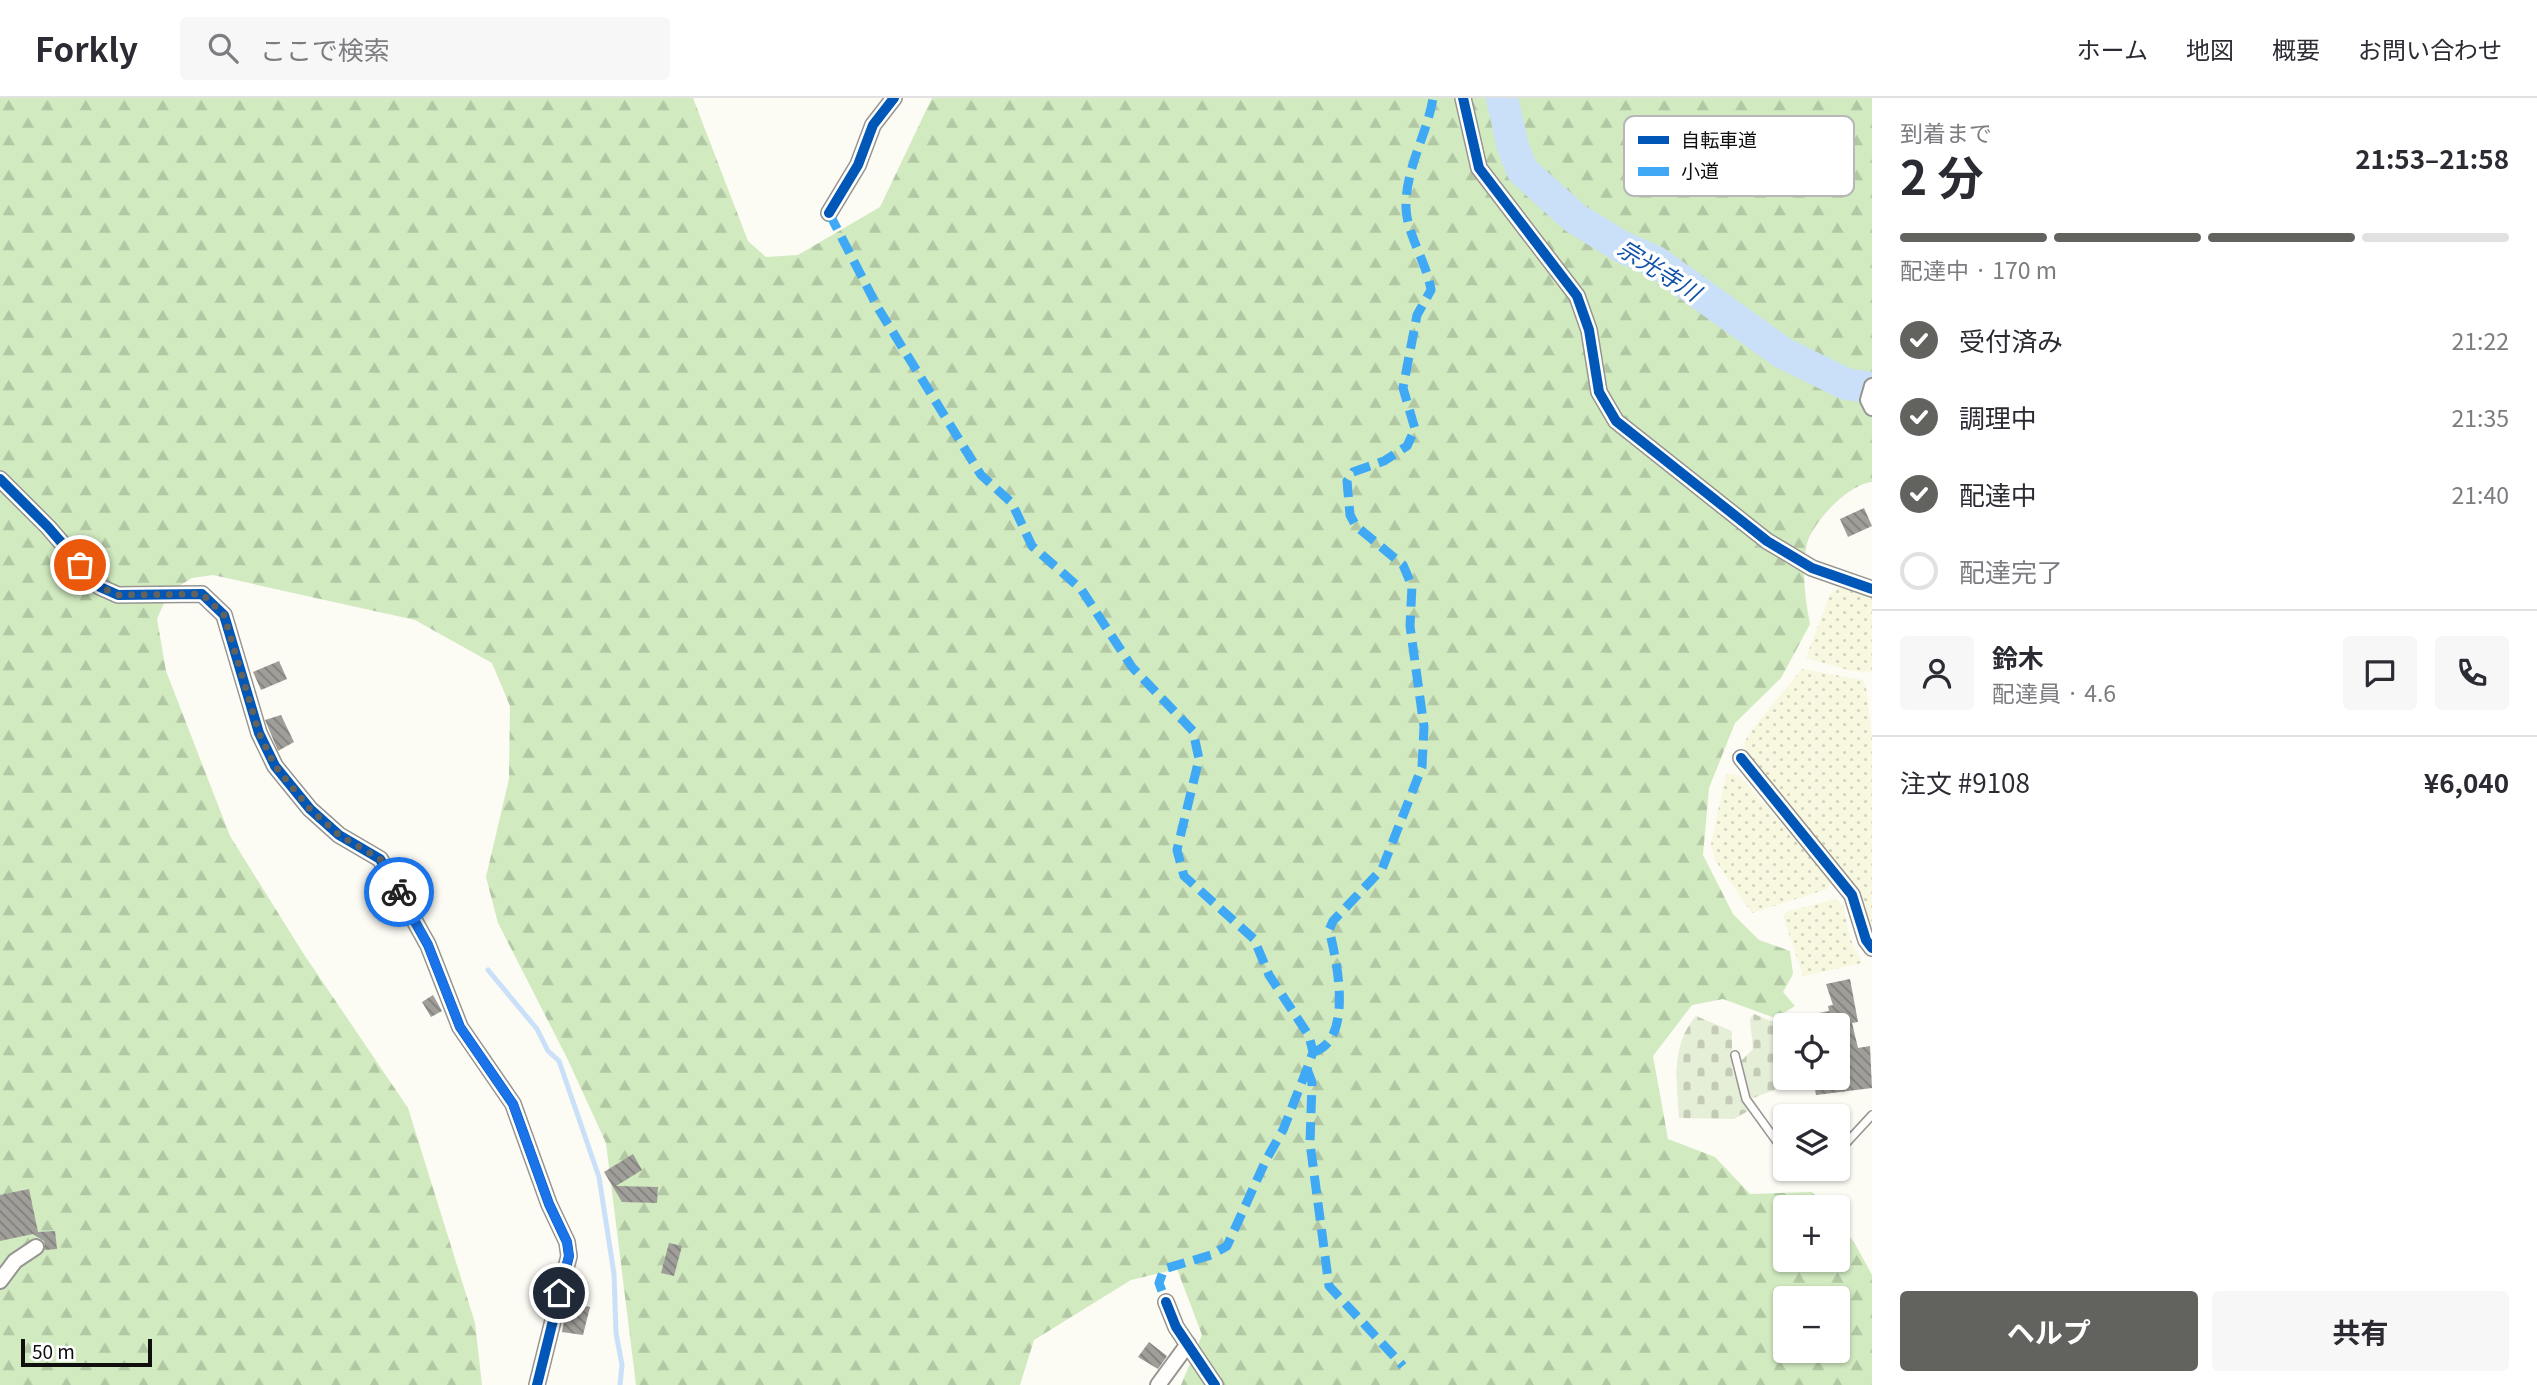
<!DOCTYPE html>
<html lang="ja">
<meta charset="utf-8">
<style>
:root{--surface:#fff;--page:#f7f7f7;--text:#2b2b33;--muted:#7c7c81;--line:#e1e1e2;--accent:#62625f}
body{margin:0;font-family:Georgia,"Noto Sans JP",serif;background:var(--page);color:var(--text);height:100vh;display:flex;flex-direction:column;font-size:26px;white-space:nowrap}
*{box-sizing:border-box;margin:0}
p{font-size:23px;color:var(--muted)}
.icon{flex:none;width:38px;height:38px;fill:none;stroke:currentColor;stroke-width:2;stroke-linecap:round;stroke-linejoin:round}
.map{position:relative;flex:1;overflow:hidden}
.details{display:flex;flex-direction:column;background:var(--surface);width:665px}
.details>*{flex:none}
.tools{position:absolute;left:1773px;top:915px;display:grid;gap:14px}
.tools a{display:grid;place-items:center;width:77px;height:77px;border-radius:7px;background:var(--surface);box-shadow:0 2px 5px #0004;font-size:35px}
.scale{position:absolute;left:21px;bottom:18px;width:131px;box-sizing:border-box;padding-left:7px;border:4px solid #0f0f0f;border-top:0;font-size:19px;line-height:24px;white-space:nowrap;color:#0f0f0f;-webkit-text-stroke:5px #fff;paint-order:stroke}
.pin{position:absolute;display:grid;place-items:center;width:60px;height:60px;color:#fff;margin:-30px;border:4px solid #fff;border-radius:50%;box-shadow:0 2px 7px #0007}
.courier{position:absolute;display:grid;place-items:center;width:70px;height:70px;margin:-35px;border:5px solid #1a73e8;border-radius:50%;background:#fff;color:#222;box-shadow:0 2px 9px #0007}
.overview em{font-style:normal;font-weight:700}
.overview div{display:flex;flex-direction:column-reverse}
.overview{display:flex;align-items:center;justify-content:space-between;height:119px;padding:0 28px}
h1{font-size:46px;font-weight:700;line-height:52px}
.bar{display:grid;grid-template-columns:repeat(4,1fr);gap:10px 7px;align-content:center;height:84px;padding:0 28px}
.bar i{height:9px;border-radius:5px;background:var(--line)}
.bar .selected{background:var(--accent)}
.bar p{grid-column:span 4}
.line{display:flex;align-items:center;gap:18px;padding:0 28px;border-top:2px solid var(--line)}
.line div{flex:1}
.round{display:grid;place-items:center;flex:none;width:74px;height:74px;border-radius:7px;background:var(--page)}
ol{padding:0 28px;list-style:none}
li{display:flex;align-items:center;gap:21px;height:77px}
li p{margin-inline-start:auto}
li .icon{padding:7px;border-radius:50%;background:var(--accent);color:#fff;stroke-width:4}
li:last-child{color:var(--muted)}
li i{width:38px;height:38px;border:4px solid var(--line);border-radius:50%}
.action{display:flex;gap:14px;margin-top:auto;padding:14px 28px}
.action a{flex:1;height:80px;border-radius:7px;background:var(--accent);color:#fff;font-size:28px;font-weight:700;line-height:80px;text-align:center}
.action a+a{background:var(--page);color:var(--text)}
header{display:flex;align-items:center;gap:42px;box-sizing:border-box;height:98px;padding:0 35px;background:var(--surface);border-bottom:2px solid var(--line)}
header strong{font-size:33px}
nav{display:flex;gap:38px;margin-inline-start:auto;font-size:24px}
.search{width:490px;height:63px;background:var(--page);display:flex;align-items:center;gap:18px;box-sizing:border-box;padding:0 24px;border-radius:7px;color:var(--muted);font-size:26px}
main{display:flex;flex:1;min-height:0}
.map>svg:first-child{display:block}
</style>
<header>
<strong>Forkly</strong>
<div class="search"><svg class="icon" aria-label="search" viewBox="0 0 24 24"><circle cx="10" cy="10" r="6"/><path d="M15 15l6 6"/></svg>ここで検索</div>
<nav><a>ホーム</a><a>地図</a><a>概要</a><a>お問い合わせ</a></nav>
</header>
<main>
<div class="map">
<svg width="1872" height="1287" viewBox="0 0 1872 1287">
<defs>
<pattern id="farmland-dots" width="8" height="8" patternUnits="userSpaceOnUse" patternTransform="scale(1.75)"><rect width="8" height="8" fill="#f8f8e0"/><path d="M2 2h.1M6 6h.1" fill="none" stroke="#d3d3bf" stroke-width="1.8" stroke-linecap="round"/></pattern>
<pattern id="forest-firs" width="22" height="20" patternUnits="userSpaceOnUse" patternTransform="scale(1.75)"><rect width="22" height="20" fill="#d1eac0"/><path d="M5 1l3.5 6h-7zM16 11l3.5 6h-7z" fill="#b2c8a4"/></pattern>
<pattern id="cemetery-stones" width="16" height="16" patternUnits="userSpaceOnUse" patternTransform="scale(1.75)"><rect width="16" height="16" fill="#e5eed7"/><path d="M2 7V4a2 2 0 0 1 4 0v3zM10 15v-3a2 2 0 0 1 4 0v3z" fill="#c3cbb7"/></pattern>
<pattern id="building-back-hatch" width="6" height="6" patternUnits="userSpaceOnUse" patternTransform="scale(1.75)"><rect width="6" height="6" fill="#9f9e99"/><path d="M-1 5l2 2M0 0l6 6M5-1l2 2" fill="none" stroke="#807f7b"/></pattern>
</defs>
<rect width="100%" height="100%" fill="#fcfbf4"/>
<g fill="url(#farmland-dots)">
<polygon points="1839,490 1872,498 1872,574 1852,573 1806,560 1830,496"/>
<polygon points="1802,571 1863,582 1866,589 1872,640 1872,839 1861,801 1849,780 1746,656 1744,645 1753,630"/>
<polygon points="1726,676 1739,677 1831,783 1827,791 1752,815 1715,762 1711,746"/>
<polygon points="1835,801 1843,807 1850,840 1862,865 1803,878 1783,818 1786,814"/>
</g>
<path fill="url(#forest-firs)" fill-rule="evenodd" d="M0,0H693L748,143L766,159L798,157L880,109L932,0H1872V384C1848,386 1809,427 1806,450C1802,475 1805,501 1810,526L1781,580L1735,625L1709,690L1703,757L1733,816L1759,842L1790,853L1793,876L1783,894L1795,908L1775,920L1723,901L1692,907L1653,958L1668,1041L1715,1059L1750,1096L1812,1094L1825,1109L1785,1110V1162H1838V1124L1854,1144L1872,1177V1287H1181L1202,1237L1177,1171L1131,1182L1034,1242L1020,1287H636L606,1045L567,960L498,825L486,779L509,681L510,608L492,565L415,522L213,477L192,480L169,494L157,521L166,573L230,738L303,855L408,1010L475,1225L482,1287H0ZM1785,1200H1838V1253H1785Z"/>
<g fill="url(#cemetery-stones)">
<polygon points="1754,916 1770,923 1778,922 1785,946 1785,980 1795,980 1796,984 1750,1001 1741,963 1753,951 1750,921"/>
<path d="M1696,918L1732,933V969L1748,1013L1734,1021L1679,1020C1677,983 1670,948 1696,918Z"/>
</g>
<g fill="none" stroke-linecap="round" stroke-linejoin="round">
<polyline stroke="#c9e0f8" stroke-width="5" points="488,872 537,931 548,953 559,963 599,1079 614,1176 616,1235 622,1267 620,1287"/>
<polyline stroke="#c9e0f8" stroke-width="32" points="1502,0 1513,49 1522,72 1575,120 1622,149 1656,164 1783,255 1846,286 1872,290"/>
</g>
<g fill="url(#building-back-hatch)">
<polygon points="1864,410 1872,428 1848,439 1840,421"/>
<polygon points="279,563 287,581 261,592 253,574"/>
<polygon points="281,617 294,644 278,653 265,622"/>
<polygon points="1850,881 1858,924 1852,925 1858,950 1870,948 1872,990 1816,997 1813,980 1838,980 1838,928 1821,928 1819,915 1829,913 1828,908 1833,907 1826,886"/>
<polygon points="433,897 442,913 431,919 422,904"/>
<polygon points="633,1056 642,1072 616,1088 658,1089 657,1105 622,1104 604,1074"/>
<polygon points="29,1091 38,1134 55,1133 57,1151 45,1152 44,1143 33,1136 0,1143 0,1097"/>
<polygon points="669,1145 682,1148 674,1178 661,1175"/>
<polygon points="567,1205 590,1209 583,1237 562,1234"/>
<polygon points="1149,1244 1167,1258 1158,1271 1138,1259"/>
</g>
<g fill="none" stroke-linecap="round" stroke-linejoin="round">
<defs>
<g id="lane">
<polyline points="1735,957 1746,1001 1785,1055"/>
<polyline points="1838,1054 1872,1017"/>
</g>
<g id="street">
<polyline points="1463,0 1479,70 1577,198 1589,232 1599,294 1616,323 1767,443 1812,470 1872,491"/>
<polyline points="829,115 858,67 873,27 894,0"/>
<polyline points="1872,288 1868,302 1872,310"/>
<polyline points="0,381 48,429 100,489 118,497 202,496 224,517 259,635 275,668 310,711 339,737 380,761 428,847 460,929 513,1006 549,1106 567,1144 569,1158 537,1287"/>
<polyline points="1741,660 1852,797 1866,842 1872,850"/>
<polyline points="0,1183 15,1163 36,1149"/>
<polyline points="1166,1204 1176,1229 1215,1287"/>
<polyline points="1158,1287 1188,1246"/>
</g>
</defs>
<use href="#lane" stroke="#969592" stroke-width="10"/>
<use href="#street" stroke="#969592" stroke-width="18"/>
<use href="#lane" stroke="#fffefd" stroke-width="7"/>
<use href="#street" stroke="#fffefd" stroke-width="14"/>
<g stroke="#3fa9f5" stroke-width="9" stroke-dasharray="18 9" stroke-linecap="butt">
<polyline points="829,115 878,210 981,377 1012,405 1032,448 1081,491 1132,569 1193,633 1199,661 1177,752 1184,778 1254,841 1269,877 1309,938 1313,954 1307,971 1283,1032 1266,1062 1227,1148 1211,1157 1164,1171 1159,1185 1166,1204"/>
<path d="M1313,954C1354,943 1337,862 1329,832L1333,823L1382,771L1422,669L1424,629L1410,528L1412,488L1403,467L1356,428L1350,417L1347,383L1353,374L1384,363L1407,348L1415,331L1403,290L1417,217L1431,192C1427,165 1407,137 1406,110C1405,71 1427,37 1433,0"/>
<polyline points="1307,971 1312,984 1310,1045 1329,1188 1403,1268"/>
</g>
<defs>
<g id="cycleway">
<polyline points="1463,0 1479,70 1577,198 1589,232 1599,294 1616,323 1767,443 1812,470 1872,491"/>
<polyline points="829,115 858,67 873,27 894,0"/>
<polyline points="0,381 48,429 100,489 118,497 202,496 224,517 259,635 275,668 310,711 339,737 380,761 428,847 460,929 513,1006 549,1106 567,1144 569,1158 537,1287"/>
<polyline points="1741,660 1852,797 1866,842 1872,850"/>
<polyline points="1166,1204 1176,1229 1215,1287"/>
</g>
</defs>
<use href="#cycleway" stroke="#fff" stroke-width="15"/>
<use href="#cycleway" stroke="#0057b8" stroke-width="10"/>
</g>
<g fill="none" stroke-linecap="round" stroke-linejoin="round">
<polyline stroke="#62625f" stroke-width="7" stroke-dasharray="0 12.6" points="80,467 100,489 118,497 202,496 224,517 259,635 275,668 310,711 339,737 380,761 399,794"/>
<polyline stroke="#1a73e8" stroke-width="9" points="399,794 428,847 460,929 513,1006 549,1106 567,1144 569,1158 559,1195"/>
</g>
<g text-anchor="middle" dominant-baseline="central" stroke-width="7" stroke-linejoin="round" paint-order="stroke">
<g font-size="23" font-style="italic" fill="#1252a7" stroke="#fff">
<text transform="translate(1660 171) rotate(32)">宗光寺川</text>
</g>
</g>
<rect x="1624" y="18" width="230" height="80" rx="10" fill="#fff" stroke="#b7b7b7" stroke-width="2"/>
<rect x="1638" y="38" width="31" height="8" fill="#0057b8"/>
<rect x="1638" y="69" width="31" height="9" fill="#3fa9f5"/>
<g font-size="19" fill="#0f0f0f">
<text x="1681" y="49">自転車道</text>
<text x="1681" y="80">小道</text>
</g>
</svg>
<div class="tools">
<a><svg class="icon" aria-label="locate" viewBox="0 0 24 24"><circle cx="12" cy="12" r="6"/><path d="M12 2v4M12 18v4M2 12h4M18 12h4"/></svg></a>
<a><svg class="icon" aria-label="layers" viewBox="0 0 24 24"><path d="M12 4l9 5-9 5-9-5zM3 14l9 5 9-5"/></svg></a>
<a>+</a>
<a>−</a>
</div>
<div class="scale">50 m</div>
<div class="pin" style="left:80px;top:467px;background:#ea580c"><svg class="icon" aria-label="bag" viewBox="0 0 24 24"><path d="M5 8h14l-1 12H6zM9 8a3 3 0 0 1 6 0"/></svg></div>
<div class="pin" style="left:559px;top:1195px;background:#1f2937"><svg class="icon" aria-label="home" viewBox="0 0 24 24"><path d="M3 11l9-7 9 7M6 9v11h12V9"/></svg></div>
<div class="courier" style="left:399px;top:794px"><svg class="icon" aria-label="bike" viewBox="0 0 24 24"><circle cx="6" cy="16" r="4"/><circle cx="18" cy="16" r="4"/><path d="M6 16l4-8h5l3 8M10 8l3 8H6M13 5h3"/></svg></div>
</div>
<section class="details">
<div class="overview"><div><h1>2 分</h1><p>到着まで</p></div><em>21:53–21:58</em></div>
<div class="bar"><i class="selected"></i><i class="selected"></i><i class="selected"></i><i></i><p>配達中 · 170 m</p></div>
<ol>
<li><svg class="icon" aria-label="check" viewBox="0 0 24 24"><path d="M5 12l5 5 9-10"/></svg>受付済み<p>21:22</p></li>
<li><svg class="icon" aria-label="check" viewBox="0 0 24 24"><path d="M5 12l5 5 9-10"/></svg>調理中<p>21:35</p></li>
<li><svg class="icon" aria-label="check" viewBox="0 0 24 24"><path d="M5 12l5 5 9-10"/></svg>配達中<p>21:40</p></li>
<li><i></i>配達完了</li>
</ol>
<div class="line" style="height:126px"><a class="round"><svg class="icon" aria-label="person" viewBox="0 0 24 24"><circle cx="12" cy="8" r="4"/><path d="M4 21q1-7 8-7t8 7"/></svg></a><div><b>鈴木</b><p>配達員 · 4.6</p></div><a class="round"><svg class="icon" aria-label="chat" viewBox="0 0 24 24"><path d="M4 5h16v11H9l-5 4z"/></svg></a><a class="round"><svg class="icon" aria-label="phone" viewBox="0 0 24 24"><path d="M5 4h4l2 5-3 2q2 4 5 5l2-3 5 2v4C11 20 4 13 5 4z"/></svg></a></div>
<div class="line" style="height:91px"><div>注文 #9108</div><b>¥6,040</b></div>
<div class="action"><a>ヘルプ</a><a>共有</a></div>
</section>
</main>
